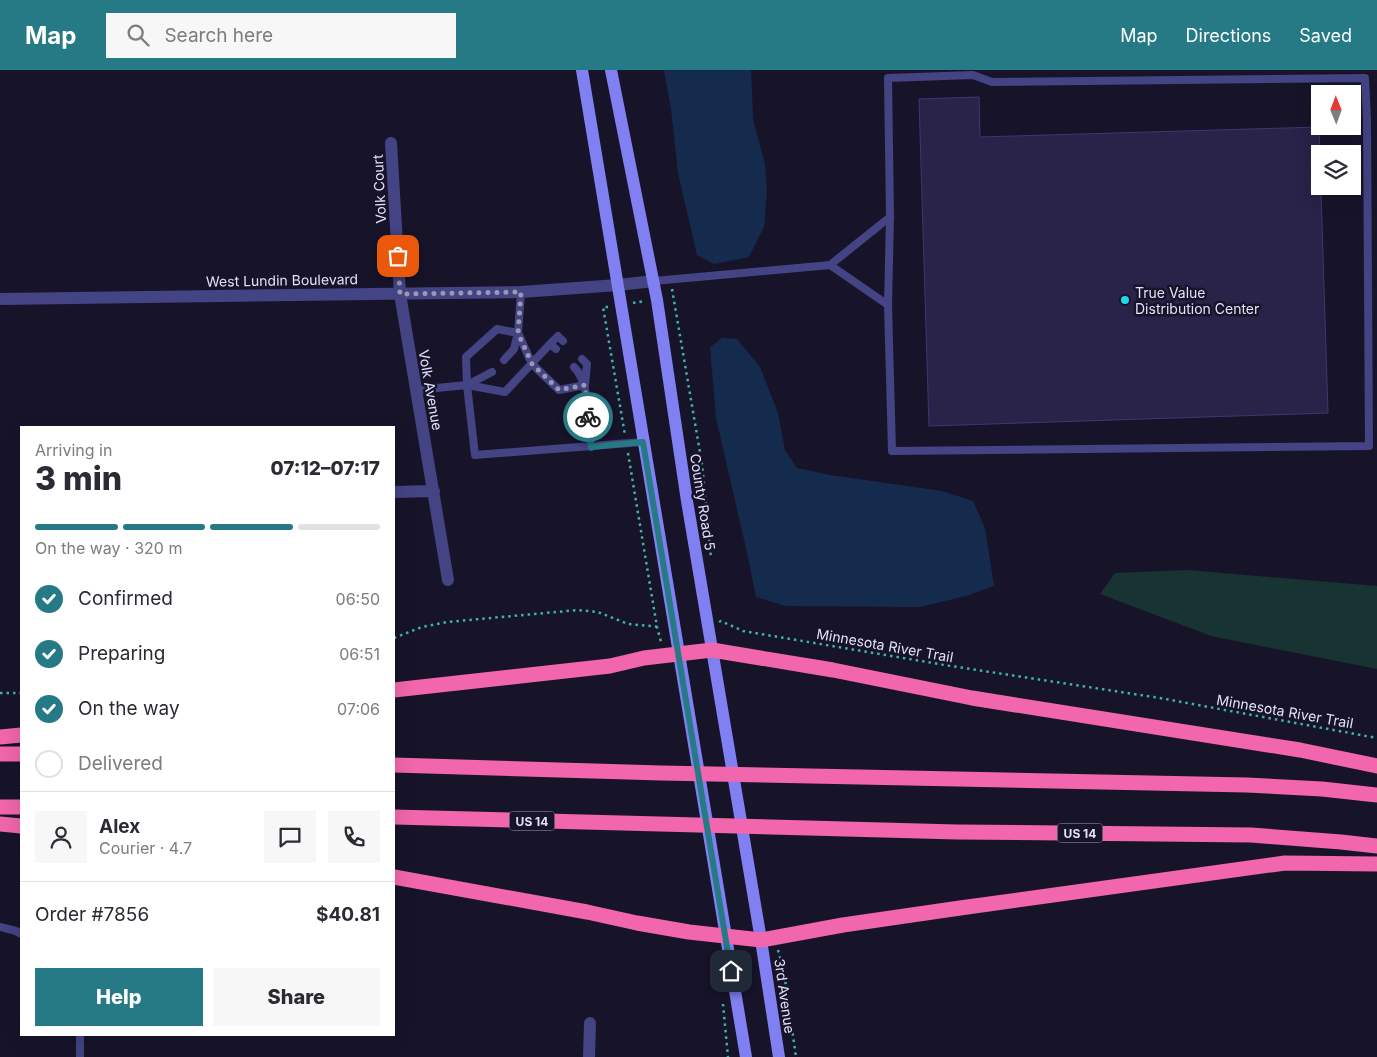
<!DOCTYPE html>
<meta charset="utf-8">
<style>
:root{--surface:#fff;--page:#f7f7f7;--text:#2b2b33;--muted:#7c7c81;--line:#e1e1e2;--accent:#257a85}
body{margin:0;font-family:Inter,sans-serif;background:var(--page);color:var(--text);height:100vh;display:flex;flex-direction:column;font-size:19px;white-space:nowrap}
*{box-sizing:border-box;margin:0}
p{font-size:16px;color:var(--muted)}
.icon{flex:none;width:28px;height:28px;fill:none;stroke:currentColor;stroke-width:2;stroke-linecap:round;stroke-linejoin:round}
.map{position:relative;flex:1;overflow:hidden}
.panel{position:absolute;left:20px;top:356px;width:375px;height:610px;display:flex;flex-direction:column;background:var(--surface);border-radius:0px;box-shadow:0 5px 20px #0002}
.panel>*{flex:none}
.needle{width:32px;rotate:359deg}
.controls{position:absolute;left:1311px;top:15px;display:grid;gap:10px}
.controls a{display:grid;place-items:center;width:50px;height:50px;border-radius:0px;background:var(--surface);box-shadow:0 5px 20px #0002;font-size:25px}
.pin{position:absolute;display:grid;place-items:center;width:42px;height:42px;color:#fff;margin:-21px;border-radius:10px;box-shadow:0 2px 8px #0006}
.courier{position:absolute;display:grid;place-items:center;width:50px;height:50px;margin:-25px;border:4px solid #257a85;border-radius:50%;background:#fff;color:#222;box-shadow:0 1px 6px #0007}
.head em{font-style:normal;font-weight:800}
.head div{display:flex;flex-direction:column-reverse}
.head{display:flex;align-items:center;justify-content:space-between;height:85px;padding:0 15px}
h1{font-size:32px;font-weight:800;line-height:38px}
.bar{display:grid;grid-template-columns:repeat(4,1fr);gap:8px 5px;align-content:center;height:60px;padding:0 15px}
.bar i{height:6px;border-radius:4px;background:var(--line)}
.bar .on{background:var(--accent)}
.bar p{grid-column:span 4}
.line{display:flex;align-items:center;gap:12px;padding:0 15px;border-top:1px solid var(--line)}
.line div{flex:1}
.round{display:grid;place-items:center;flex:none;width:52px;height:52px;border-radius:0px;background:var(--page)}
ol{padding:0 15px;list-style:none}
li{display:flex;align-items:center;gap:15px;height:55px}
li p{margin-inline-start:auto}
li .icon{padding:5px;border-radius:50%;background:var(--accent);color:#fff;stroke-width:4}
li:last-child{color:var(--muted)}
li i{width:28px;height:28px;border:2px solid var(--line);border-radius:50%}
.action{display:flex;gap:10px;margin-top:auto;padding:10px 15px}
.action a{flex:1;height:58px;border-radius:0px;background:var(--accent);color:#fff;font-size:20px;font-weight:800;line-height:58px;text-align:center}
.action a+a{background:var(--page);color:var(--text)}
header{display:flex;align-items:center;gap:30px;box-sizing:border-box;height:70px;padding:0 25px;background:var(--accent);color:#fff}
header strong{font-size:24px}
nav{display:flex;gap:28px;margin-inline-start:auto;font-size:18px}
.search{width:350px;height:45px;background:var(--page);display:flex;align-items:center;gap:12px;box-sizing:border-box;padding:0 18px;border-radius:0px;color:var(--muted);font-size:19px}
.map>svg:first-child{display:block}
</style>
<header>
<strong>Map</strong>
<div class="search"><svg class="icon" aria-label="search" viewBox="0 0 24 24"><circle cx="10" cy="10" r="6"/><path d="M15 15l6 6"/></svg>Search here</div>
<nav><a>Map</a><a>Directions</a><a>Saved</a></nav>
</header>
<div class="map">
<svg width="1377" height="987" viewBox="0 0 1377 987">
<rect width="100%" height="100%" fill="#17142a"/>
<polygon fill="#173332" points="1187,500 1377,516 1377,599 1211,566 1100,524 1115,503"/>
<g fill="#152b4d">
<polygon points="664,0 751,0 753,49 765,94 767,122 764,157 749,187 714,194 697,185 678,103 671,39"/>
<polygon points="722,268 737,269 760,297 778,343 785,380 797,398 830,405 942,421 973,431 985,458 994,516 966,526 920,537 785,536 756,527 748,487 716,348 710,277"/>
</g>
<polygon fill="#292249" stroke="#413673" points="979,27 980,67 1319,57 1328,343 929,356 919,29"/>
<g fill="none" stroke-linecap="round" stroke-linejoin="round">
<g stroke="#3db3a9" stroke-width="2.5" stroke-dasharray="2.5 4" stroke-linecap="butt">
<polyline points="672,219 702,394 711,488"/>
<polyline points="633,233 645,231"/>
<polyline points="608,237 603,237 625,365"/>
<polyline points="628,383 657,557 661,572"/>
<polyline points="719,552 721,551 743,561 951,596 1160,628 1377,668"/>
<polyline points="394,568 422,557 447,552 578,540 598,542 628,554 661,557"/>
<polyline points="0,623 21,623"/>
<polyline points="778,880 784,902 796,987"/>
<polyline points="723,934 728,987"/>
</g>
<g stroke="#444384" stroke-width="8">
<polyline points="830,195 890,147"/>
<polyline points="654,211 830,195 888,235 892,381 1369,376 1367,50 1365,8 992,12 973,5 888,8 890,147 888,235"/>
<polyline points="550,274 558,266 563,271"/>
<polyline points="504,290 514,279 518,263 532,294 559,320 585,315 587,294 582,289"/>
<path d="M574,297C590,312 589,355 591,377"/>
<polyline points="492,302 467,315 505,322 550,274 556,279"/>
<polyline points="467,315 466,287 497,259 518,263 521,222"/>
<polyline points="416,320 467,315 475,385 643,372"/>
<polyline points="0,857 16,861 21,864"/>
<polyline points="80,987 80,965"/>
</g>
<g stroke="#444384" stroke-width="12">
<polyline points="391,73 400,224 448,510"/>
<polyline points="0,229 521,222 618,215 654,211"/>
<polyline points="394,422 434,421"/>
<polyline points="589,987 590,953"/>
</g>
<g stroke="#8080f3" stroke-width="12">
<polyline points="582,0 746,987"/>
<polyline points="611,0 657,230 687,431 761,870 779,987"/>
</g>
<g stroke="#f166ac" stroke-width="15">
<polyline points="394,620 610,596 644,588 712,580 833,600 972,628 1300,680 1377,696"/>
<polyline points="0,667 21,665"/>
<polyline points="0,684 21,684"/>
<polyline points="394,695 661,703 1247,715 1322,719 1377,725"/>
<polyline points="0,737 21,737"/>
<polyline points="394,747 957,762 1251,765 1341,772 1377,776"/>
<polyline points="0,754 21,756"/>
<polyline points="394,807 587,842 637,853 689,862 761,870 843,855 960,838 1285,793 1377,794"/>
</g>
</g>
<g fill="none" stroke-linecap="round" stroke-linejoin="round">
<polyline stroke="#9b99b2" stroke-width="5" stroke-dasharray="0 9" points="398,186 400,224 521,222 518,263 532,294 559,320 585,315 588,347"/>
<polyline stroke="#257a85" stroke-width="6" points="588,347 591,377 643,372 731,901"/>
</g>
<circle fill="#1edaea" stroke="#17142a" stroke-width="2" cx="1125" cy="230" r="5"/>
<g text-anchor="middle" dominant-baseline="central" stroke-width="5" stroke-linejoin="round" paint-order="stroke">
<g fill="#17142a" stroke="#a5a3bd" stroke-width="1">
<rect x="509.5" y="741.5" width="45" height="19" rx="4"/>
<rect x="1057.5" y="753.5" width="45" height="19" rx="4"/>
</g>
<g font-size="12" font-weight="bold" fill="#e2e0fc">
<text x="532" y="751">US 14</text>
<text x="1080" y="763">US 14</text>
</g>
<g font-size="14" fill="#e2e0fc" stroke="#17142a">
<text transform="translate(379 119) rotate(-93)">Volk Court</text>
<text transform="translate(282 210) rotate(-1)">West Lundin Boulevard</text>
<text transform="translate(431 320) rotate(80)">Volk Avenue</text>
<text transform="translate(703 432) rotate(81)">County Road 5</text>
<text transform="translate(885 575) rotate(10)">Minnesota River Trail</text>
<text transform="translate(1285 641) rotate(10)">Minnesota River Trail</text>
<text transform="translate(785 926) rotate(82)">3rd Avenue</text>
</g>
<g font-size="14" fill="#e2e0fc" stroke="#17142a" text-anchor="start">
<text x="1135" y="222">True Value<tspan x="1135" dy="16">Distribution Center</tspan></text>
</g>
</g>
</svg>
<div class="controls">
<a><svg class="needle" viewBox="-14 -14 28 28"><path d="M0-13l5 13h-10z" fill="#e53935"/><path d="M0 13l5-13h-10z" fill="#7c7c81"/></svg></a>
<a><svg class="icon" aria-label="layers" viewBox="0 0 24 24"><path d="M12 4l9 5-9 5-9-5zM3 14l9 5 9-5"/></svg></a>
</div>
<div class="pin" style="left:398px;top:186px;background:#ea580c"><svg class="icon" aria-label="bag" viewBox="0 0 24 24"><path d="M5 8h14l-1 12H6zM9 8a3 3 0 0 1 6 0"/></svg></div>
<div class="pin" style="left:731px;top:901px;background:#1f2937"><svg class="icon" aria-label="home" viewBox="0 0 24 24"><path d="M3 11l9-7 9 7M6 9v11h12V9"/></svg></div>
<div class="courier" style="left:588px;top:347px"><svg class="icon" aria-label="bike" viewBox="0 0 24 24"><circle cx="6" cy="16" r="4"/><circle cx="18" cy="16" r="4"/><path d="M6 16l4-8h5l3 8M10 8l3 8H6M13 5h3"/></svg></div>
<section class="panel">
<div class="head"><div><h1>3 min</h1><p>Arriving in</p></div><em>07:12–07:17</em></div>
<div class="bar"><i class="on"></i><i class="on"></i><i class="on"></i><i></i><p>On the way · 320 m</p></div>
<ol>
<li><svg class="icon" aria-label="check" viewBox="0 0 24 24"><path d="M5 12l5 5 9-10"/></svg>Confirmed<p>06:50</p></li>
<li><svg class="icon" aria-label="check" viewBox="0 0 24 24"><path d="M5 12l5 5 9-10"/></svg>Preparing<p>06:51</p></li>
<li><svg class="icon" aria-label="check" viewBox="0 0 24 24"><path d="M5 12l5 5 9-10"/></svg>On the way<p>07:06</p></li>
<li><i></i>Delivered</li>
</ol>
<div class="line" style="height:90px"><a class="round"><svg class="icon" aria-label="person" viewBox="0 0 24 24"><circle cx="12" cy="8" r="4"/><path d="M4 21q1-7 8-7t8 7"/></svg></a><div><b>Alex</b><p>Courier · 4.7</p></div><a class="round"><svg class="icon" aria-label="chat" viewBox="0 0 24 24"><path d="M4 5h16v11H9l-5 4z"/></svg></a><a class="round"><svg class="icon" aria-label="phone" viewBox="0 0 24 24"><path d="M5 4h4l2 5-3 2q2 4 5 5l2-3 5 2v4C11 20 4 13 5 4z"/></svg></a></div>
<div class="line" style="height:65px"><div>Order #7856</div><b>$40.81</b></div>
<div class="action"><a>Help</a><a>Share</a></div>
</section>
</div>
